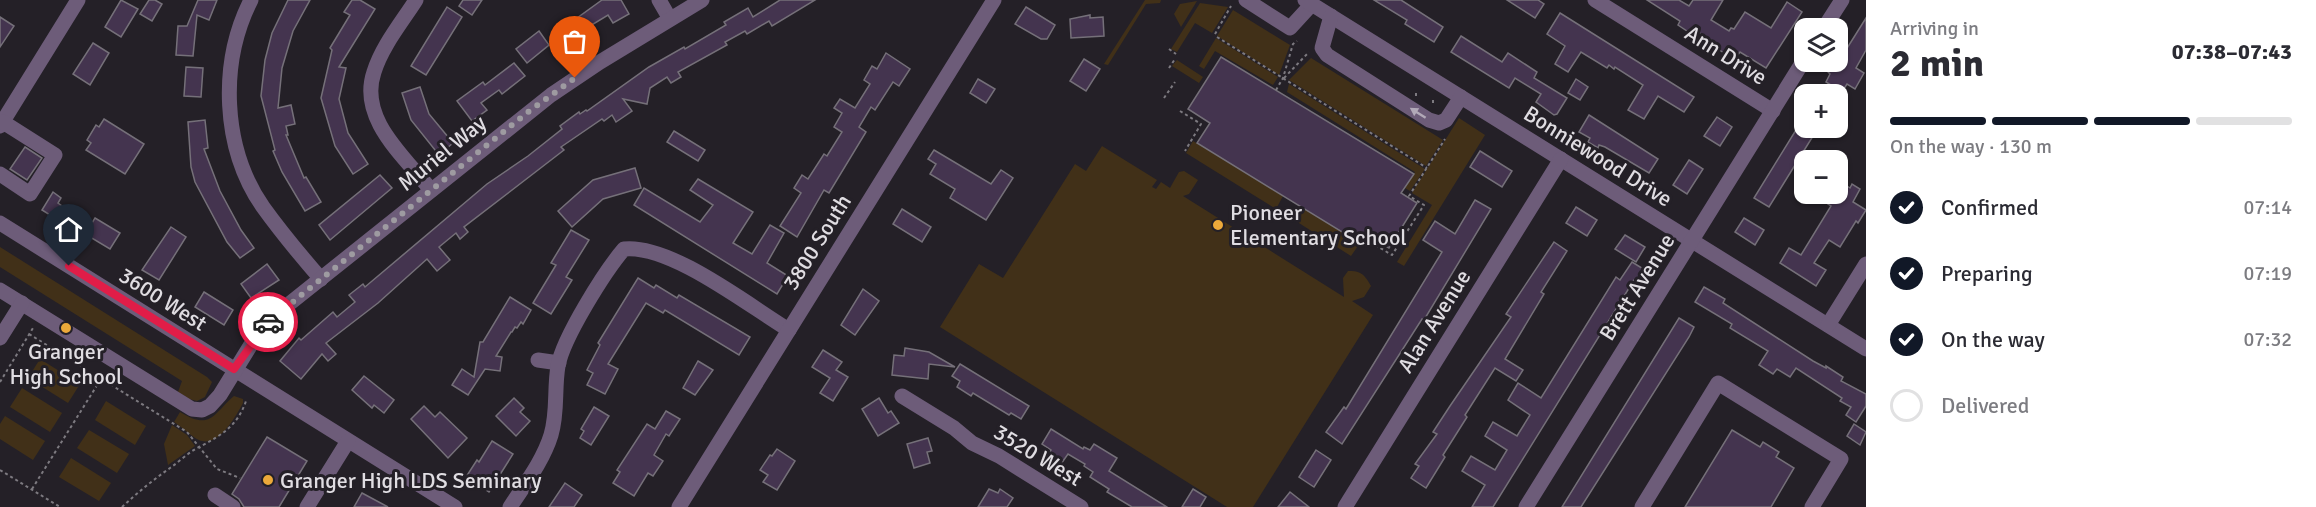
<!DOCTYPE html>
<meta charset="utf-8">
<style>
:root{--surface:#fff;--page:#f7f7f7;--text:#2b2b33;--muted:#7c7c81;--line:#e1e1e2;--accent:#111827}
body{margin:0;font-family:Signika,sans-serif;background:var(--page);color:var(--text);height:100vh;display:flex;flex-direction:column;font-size:22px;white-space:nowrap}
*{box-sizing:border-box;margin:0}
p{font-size:20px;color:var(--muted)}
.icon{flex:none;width:33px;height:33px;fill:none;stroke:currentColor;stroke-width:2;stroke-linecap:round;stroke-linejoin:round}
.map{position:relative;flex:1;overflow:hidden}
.panel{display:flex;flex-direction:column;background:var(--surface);width:450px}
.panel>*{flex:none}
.tools{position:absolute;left:1794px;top:18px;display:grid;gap:12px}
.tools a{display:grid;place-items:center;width:54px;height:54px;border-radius:12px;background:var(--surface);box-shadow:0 2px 4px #0004;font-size:30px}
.pin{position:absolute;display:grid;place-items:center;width:51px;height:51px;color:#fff;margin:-62px -26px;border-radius:50% 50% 50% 0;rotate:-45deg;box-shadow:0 0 6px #0007}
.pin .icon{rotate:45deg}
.courier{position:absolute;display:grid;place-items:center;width:60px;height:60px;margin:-30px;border:4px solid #e11d48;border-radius:50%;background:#fff;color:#222;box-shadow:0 2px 8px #0007}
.summary em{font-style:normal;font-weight:800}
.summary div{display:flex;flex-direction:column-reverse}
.summary{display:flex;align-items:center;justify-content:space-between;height:102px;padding:0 24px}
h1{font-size:39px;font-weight:800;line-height:45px}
.bar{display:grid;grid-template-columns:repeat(4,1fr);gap:9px 6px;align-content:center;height:72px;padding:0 24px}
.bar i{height:8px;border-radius:4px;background:var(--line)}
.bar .current{background:var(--accent)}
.bar p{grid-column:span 4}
ol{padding:0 24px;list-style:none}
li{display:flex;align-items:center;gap:18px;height:66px}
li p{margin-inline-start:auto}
li .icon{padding:6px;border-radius:50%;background:var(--accent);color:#fff;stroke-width:4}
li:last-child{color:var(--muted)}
li i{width:33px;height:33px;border:3px solid var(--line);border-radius:50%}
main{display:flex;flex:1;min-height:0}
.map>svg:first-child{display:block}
</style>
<main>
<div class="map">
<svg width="1866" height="507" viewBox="0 0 1866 507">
<rect width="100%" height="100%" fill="#242027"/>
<g fill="#413018">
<polygon points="1145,0 1161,0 1160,3 1146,4 1108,65 1104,64"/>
<polygon points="1197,1 1181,27 1174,14 1180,4"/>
<polygon points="1200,3 1228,7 1212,33 1195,23 1177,52 1171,49"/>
<polygon points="1233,10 1290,45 1279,75 1217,36"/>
<polygon points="1216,38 1278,77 1273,85 1215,51 1204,69 1199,66"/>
<polygon points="1311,58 1443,140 1426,166 1289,80"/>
<polygon points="1177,60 1203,77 1199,83 1172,66"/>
<polygon points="1289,84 1425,169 1410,191 1405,188 1415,172 1287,92"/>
<polygon points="1459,118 1485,135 1404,266 1397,262 1432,205 1412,193"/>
<polygon points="1193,141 1283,196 1276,209 1186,153"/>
<path d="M1102,146L1157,180L1152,187L1156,189L1161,182L1170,188L1179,172L1184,171L1198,180L1189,194L1183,196L1344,297L1343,278L1348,271C1361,270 1365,275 1371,286L1364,297L1352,301L1373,315L1253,507H1227L940,327L979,264L1003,278L1075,164L1086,171Z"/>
<polygon points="1299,206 1360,243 1351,256 1291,218"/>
<polygon points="0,247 207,377 212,382 205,397 197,401 189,399 178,392 182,381 0,267"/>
<polygon points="40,359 80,384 68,403 28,378"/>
<polygon points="22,388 62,413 50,432 10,407"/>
<path d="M234,396L243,399V403C236,416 220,445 202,441C195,440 181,426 174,422L180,412C211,431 213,414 234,396Z"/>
<polygon points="106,401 146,426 135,445 95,420"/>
<polygon points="5,416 45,441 33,460 0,439 0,424"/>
<polygon points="172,425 187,435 195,446 168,465 164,444"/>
<polygon points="89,430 129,454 117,473 77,448"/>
<polygon points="71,458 111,483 99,501 59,477"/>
</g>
<g fill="#44344f" stroke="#757079" stroke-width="1.5">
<polygon points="121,0 138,9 121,37 105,27"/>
<polygon points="149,0 155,0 162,4 152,21 140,14"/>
<polygon points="198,0 217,0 209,20 197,15 193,56 176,55 178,26 187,26"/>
<polygon points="288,0 310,0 293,31 282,68 278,108 291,105 295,124 286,126 288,135 286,135 304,178 306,177 321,202 305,211 282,172 273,151 275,150 261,96 265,60 272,33"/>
<polygon points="352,0 360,0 375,9 339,67 346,68 339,99 348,133 368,164 353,174 335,146 321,98 332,50 330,48 350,15 344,12"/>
<polygon points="463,0 482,0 472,15 459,6"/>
<polygon points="602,0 621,0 629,14 613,23 608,15 585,29 588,33 564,49 555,34"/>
<polygon points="780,0 815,0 772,26 769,21 747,34 745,31 725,42 727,45 678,72 681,77 671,83 667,77 650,88 647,104 623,99 632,111 616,122 612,115 604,121 602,119 561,147 564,150 464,227 468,232 460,239 456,233 439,247 450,260 437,271 427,259 378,303 326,343 336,354 328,361 322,354 301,379 280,361 299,338 301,340 333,312 337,317 355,302 349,295 363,284 365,287 487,184 528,156 562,129 560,126 579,112 580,114 586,110 587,111 649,67 684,47 685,49 726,25 724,22 748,8 753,17"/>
<polygon points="1374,0 1401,0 1443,27 1434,42 1405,24 1407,20"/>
<polygon points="1507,0 1538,0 1544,4 1535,18"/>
<polygon points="1647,0 1679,0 1689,6 1693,0 1723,0 1711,20 1729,31 1731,28 1734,29 1745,12 1771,28 1787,2 1802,12 1766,68 1740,52 1737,56 1726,50 1724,53 1712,45 1714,42 1693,29 1690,33 1678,25 1680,21"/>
<polygon points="447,7 462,17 426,75 411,66"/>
<polygon points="1026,7 1055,25 1047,39 1041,39 1015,24"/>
<polygon points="1560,13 1694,97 1684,112 1658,96 1644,119 1628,110 1643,85 1615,67 1614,69 1609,65 1607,68 1581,52 1568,72 1555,64 1565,46 1547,34"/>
<polygon points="1090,15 1090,18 1103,17 1104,36 1071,38 1070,19"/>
<polygon points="0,17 14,26 0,47"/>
<polygon points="1866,18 1866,50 1856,68 1864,73 1855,89 1847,84 1842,92 1826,82 1830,74 1828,72 1834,62 1839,61"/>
<polygon points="539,31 549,45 527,63 516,49"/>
<polygon points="1461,36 1502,62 1508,53 1537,72 1534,78 1567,98 1557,114 1554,115 1536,102 1541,94 1515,78 1509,88 1451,52"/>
<polygon points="93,43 109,53 90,85 73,74"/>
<polygon points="886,53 910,69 899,86 893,82 875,110 871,107 859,127 866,132 829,193 824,190 797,237 780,226 801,193 794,188 802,175 808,179 824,154 827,156 842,132 834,127 842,113 834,108 840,99 855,108 870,84 864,80 872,66 877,69"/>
<polygon points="1221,57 1414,174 1401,193 1417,203 1389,248 1364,234 1360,243 1197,143 1210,123 1188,109"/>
<polygon points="1084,59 1100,69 1086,91 1070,81"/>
<polygon points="514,63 525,76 502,94 499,90 481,103 487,110 472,121 457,101 483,82 485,85"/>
<polygon points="186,67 203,68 201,97 184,96"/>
<polygon points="978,79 995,89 986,103 970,93"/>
<polygon points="1576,79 1588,87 1580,100 1568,93"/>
<polygon points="420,87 429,114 453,143 439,155 411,120 402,93"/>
<polygon points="1589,115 1658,159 1649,173 1605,147 1599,145 1598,148 1588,142 1590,138 1579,132"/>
<polygon points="1717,117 1732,127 1720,146 1704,136"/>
<polygon points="1804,117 1804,128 1818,128 1769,207 1754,198"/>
<polygon points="104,119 144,144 125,174 86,150 91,143 87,140 96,125 99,127"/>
<polygon points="205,120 208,148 204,149 220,191 241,230 254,248 240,258 227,242 195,182 191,167 188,122"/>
<polygon points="674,131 705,150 698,161 667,142"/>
<polygon points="25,147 42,158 27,180 10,169"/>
<polygon points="934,150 991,184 1001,170 1013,178 986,220 950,198 955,189 930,174 936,164 928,159"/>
<polygon points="1480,151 1512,171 1502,187 1470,167"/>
<polygon points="1689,160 1703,169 1687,194 1673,185"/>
<polygon points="635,168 641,188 603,199 572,227 558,211 593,180"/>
<polygon points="380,175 392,188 330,240 319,225"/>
<polygon points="698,179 753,212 733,243 752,254 770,225 784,233 767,263 788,276 777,294 634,205 644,188 700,222 713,205 690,190"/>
<polygon points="1838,180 1850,188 1852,184 1860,189 1853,202 1866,210 1858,223 1856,221 1840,247 1829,240 1814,263 1826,270 1816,286 1780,263 1789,248 1801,255 1831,206 1828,204 1835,194 1838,194"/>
<polygon points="53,192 61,198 58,203 66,209 58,220 42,210"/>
<polygon points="1475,200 1491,209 1424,320 1422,319 1342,444 1326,432 1344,407 1346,409 1442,252 1423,240 1435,221 1455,234"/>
<polygon points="1576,207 1597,220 1587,236 1566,223"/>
<polygon points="902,209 931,227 922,242 893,224"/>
<polygon points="95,218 120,233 110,249 85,234"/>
<polygon points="1744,218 1764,230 1755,245 1735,232"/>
<polygon points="171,227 186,237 159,280 142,270"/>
<polygon points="571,230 589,240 566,277 572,280 551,314 533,303 556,265 551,263"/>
<polygon points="1625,235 1645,247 1636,262 1615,249"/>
<polygon points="1554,242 1567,251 1541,292 1544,294 1505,359 1523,370 1516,381 1495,368 1465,415 1467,417 1443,455 1445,457 1426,488 1411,478 1419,466 1415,464 1437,434 1433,432 1450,406 1511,317 1506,314"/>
<polygon points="1632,262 1645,270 1637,282 1634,280 1493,507 1472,507 1485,485 1462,471 1471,456 1495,470 1507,450 1485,436 1493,422 1517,436 1530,415 1508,400 1518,383 1541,398 1616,277 1620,280"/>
<polygon points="267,264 279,280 251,298 241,284"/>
<polygon points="638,278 654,288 656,285 677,298 679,295 750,337 739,355 665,310 663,313 646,303 608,364 618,369 605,394 587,385 593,373 587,370 600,345 598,343"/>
<polygon points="1704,287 1725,299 1723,303 1813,361 1826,368 1826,366 1843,377 1841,381 1866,394 1866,406 1856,422 1846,415 1851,407 1840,401 1842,398 1796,368 1790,377 1777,369 1773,374 1759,365 1768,351 1730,328 1732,324 1695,302"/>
<polygon points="863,289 879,301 855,335 841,325"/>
<polygon points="204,292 233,310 224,325 195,307"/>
<polygon points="510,297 531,310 523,324 521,322 517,328 515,327 512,332 511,332 496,356 502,357 500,371 485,369 468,395 452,385 462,369 474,377 480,342 483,342"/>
<polygon points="1679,318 1694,327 1689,337 1581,507 1562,507"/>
<polygon points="905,348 929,352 955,367 929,364 928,379 892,375 894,355 904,356"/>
<polygon points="823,350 842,362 836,370 848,377 833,401 820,393 830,378 812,367"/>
<polygon points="698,361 713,370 695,395 683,388"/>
<polygon points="960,364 1029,406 1021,419 1011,413 1009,415 973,393 971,396 957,387 960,381 952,376"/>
<polygon points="364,376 394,400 384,413 374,405 372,408 352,390"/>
<polygon points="514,398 524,408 520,412 530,421 516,436 496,416"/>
<polygon points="879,398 888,413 891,411 899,423 878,436 862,409"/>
<polygon points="424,406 435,417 440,412 467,438 448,458 411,419"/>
<polygon points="594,407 609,416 591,445 580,438 584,431 581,429"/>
<polygon points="666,411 680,419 669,436 666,434 654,455 663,461 653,476 648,473 634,496 613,483 620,472 617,470 647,424 655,429"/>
<polygon points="1854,424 1866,432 1860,445 1847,436"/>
<polygon points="1051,429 1083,449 1084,447 1090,450 1094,444 1117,458 1109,471 1167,507 1132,507 1107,492 1109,489 1090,477 1093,472 1084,466 1085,464 1068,454 1061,464 1048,456 1051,450 1042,444"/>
<polygon points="1732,430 1760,447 1763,442 1779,452 1776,457 1794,468 1771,507 1685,507"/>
<polygon points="267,437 307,461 279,507 244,507 239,499 232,494"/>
<polygon points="928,438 932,451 927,452 930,463 914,468 907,444"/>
<polygon points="492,441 513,454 489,492 466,477 477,460 479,462"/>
<polygon points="777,449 795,461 777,490 763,482 768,475 760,470 770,455 772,456"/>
<polygon points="1316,450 1331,460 1314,487 1299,477"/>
<polygon points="565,483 582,495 574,507 549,507"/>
<polygon points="989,489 998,493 1000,489 1013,498 1007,507 978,507"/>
<polygon points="1193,489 1206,497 1200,507 1182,507"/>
<polygon points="1290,492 1309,507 1278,507"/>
<polygon points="362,493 388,507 354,507"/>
</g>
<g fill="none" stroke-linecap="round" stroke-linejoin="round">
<g stroke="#7d7a80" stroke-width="2" stroke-dasharray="3 3" stroke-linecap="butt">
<polyline points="1215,34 1231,6"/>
<polyline points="1217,37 1427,168"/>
<polyline points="1169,49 1176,54"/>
<polyline points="1169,68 1175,59"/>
<polyline points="1284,78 1309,52"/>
<polyline points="1276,90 1283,78 1293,44 1297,41"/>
<polyline points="1416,96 1416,90"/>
<polyline points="1164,98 1175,82"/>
<polyline points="1433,100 1433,106"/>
<polyline points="1180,111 1201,124 1185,151"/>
<polyline points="1367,247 1370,242 1392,255 1424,205 1409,196 1445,139"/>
<polyline points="29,334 187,432 217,469 240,478"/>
<polyline points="0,382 33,328"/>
<polyline points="0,470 60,507"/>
<polyline points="32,489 101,379"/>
<path d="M122,507C137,493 153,480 170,468C180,461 190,451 201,446C222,435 238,425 246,401"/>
</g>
<g stroke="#6d5c79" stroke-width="15">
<path d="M251,0C219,63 222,148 263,207C281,232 301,256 321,279"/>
<path d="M416,0C402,22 382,46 374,72C358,119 405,157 431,190"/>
<polyline points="659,0 670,19"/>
<polyline points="1246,0 1290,28 1312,4"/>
<polyline points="1305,0 1866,349"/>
<polyline points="1595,0 1773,111"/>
<polyline points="1331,16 1322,48 1327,55 1415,111 1429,120 1439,123 1446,120 1461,97"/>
<polyline points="1824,28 1842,0"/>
<polyline points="0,126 78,0"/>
<polyline points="0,174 30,194 55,155 3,122"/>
<polyline points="0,223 455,507"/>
<polyline points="0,290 192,409 202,410 210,406 220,395 252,343 279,312 551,95 600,62 702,0"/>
<polyline points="1828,325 1866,264"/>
<polyline points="0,338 22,303"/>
<polyline points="538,360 559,363"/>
<polyline points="902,396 954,428 972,443 999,456 1081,507"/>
<polyline points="215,495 233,507"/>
<polyline points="307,507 348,441"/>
<path d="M510,507C525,484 543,461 551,435C558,412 554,389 558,366C563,338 605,271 624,249C671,244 749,306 789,330"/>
<polyline points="679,507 994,0"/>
<polyline points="1345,507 1561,159"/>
<polyline points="1526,507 1804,60"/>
<polyline points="1642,507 1718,383 1841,459 1812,507"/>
</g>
</g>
<defs><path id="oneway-solid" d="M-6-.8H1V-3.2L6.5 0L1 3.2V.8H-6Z" transform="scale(1.5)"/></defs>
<use fill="#b2a9b8" href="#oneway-solid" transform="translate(1418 113) rotate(-148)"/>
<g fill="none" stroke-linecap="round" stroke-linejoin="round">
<polyline stroke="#9e9ba1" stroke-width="6" stroke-dasharray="0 10.8" points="268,322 528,112 575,78"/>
<polyline stroke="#e11d48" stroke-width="8" points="69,266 234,369 268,322"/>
</g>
<g fill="#eca93a" stroke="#242027" stroke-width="2">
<circle cx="1218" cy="225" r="6"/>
<circle cx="66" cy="328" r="6"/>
<circle cx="268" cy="480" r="6"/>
</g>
<g text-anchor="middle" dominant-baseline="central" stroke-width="6" stroke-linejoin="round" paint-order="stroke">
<g font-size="22" fill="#e0dde2" stroke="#242027">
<text transform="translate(1726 55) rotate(32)">Ann Drive</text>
<text transform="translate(442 153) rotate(-39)">Muriel Way</text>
<text transform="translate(1598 156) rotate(32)">Bonniewood Drive</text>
<text transform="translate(817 242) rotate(-58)">3800 South</text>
<text transform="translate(1637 287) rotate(-58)">Brett Avenue</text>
<text transform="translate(163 299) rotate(32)">3600 West</text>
<text transform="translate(1434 321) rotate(-58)">Alan Avenue</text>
<text transform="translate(1038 455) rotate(31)">3520 West</text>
</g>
<g font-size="22" fill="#e0dde2" stroke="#242027" text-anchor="start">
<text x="1230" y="212">Pioneer<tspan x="1230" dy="25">Elementary School</tspan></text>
<text x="66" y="351" text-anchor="middle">Granger<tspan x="66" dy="25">High School</tspan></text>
<text x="280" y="480">Granger High LDS Seminary</text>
</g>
</g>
</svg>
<div class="tools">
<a><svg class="icon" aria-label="layers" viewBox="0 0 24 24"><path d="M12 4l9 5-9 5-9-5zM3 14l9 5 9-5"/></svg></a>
<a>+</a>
<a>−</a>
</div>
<div class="pin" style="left:575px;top:78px;background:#ea580c"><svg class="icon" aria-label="bag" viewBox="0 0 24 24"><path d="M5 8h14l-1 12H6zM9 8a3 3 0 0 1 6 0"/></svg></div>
<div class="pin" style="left:69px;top:266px;background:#1f2937"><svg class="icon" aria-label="home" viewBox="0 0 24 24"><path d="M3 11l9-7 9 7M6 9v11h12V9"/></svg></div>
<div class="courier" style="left:268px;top:322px"><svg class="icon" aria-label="car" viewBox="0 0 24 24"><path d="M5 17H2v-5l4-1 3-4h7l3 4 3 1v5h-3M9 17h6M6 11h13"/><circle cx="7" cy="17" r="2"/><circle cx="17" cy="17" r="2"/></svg></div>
</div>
<section class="panel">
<div class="summary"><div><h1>2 min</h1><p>Arriving in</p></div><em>07:38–07:43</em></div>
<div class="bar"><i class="current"></i><i class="current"></i><i class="current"></i><i></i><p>On the way · 130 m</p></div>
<ol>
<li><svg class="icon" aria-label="check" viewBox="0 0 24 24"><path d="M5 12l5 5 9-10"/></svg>Confirmed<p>07:14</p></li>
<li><svg class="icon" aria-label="check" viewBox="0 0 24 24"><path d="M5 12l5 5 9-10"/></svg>Preparing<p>07:19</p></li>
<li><svg class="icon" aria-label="check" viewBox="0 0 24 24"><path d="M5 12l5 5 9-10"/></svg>On the way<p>07:32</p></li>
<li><i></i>Delivered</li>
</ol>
</section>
</main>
